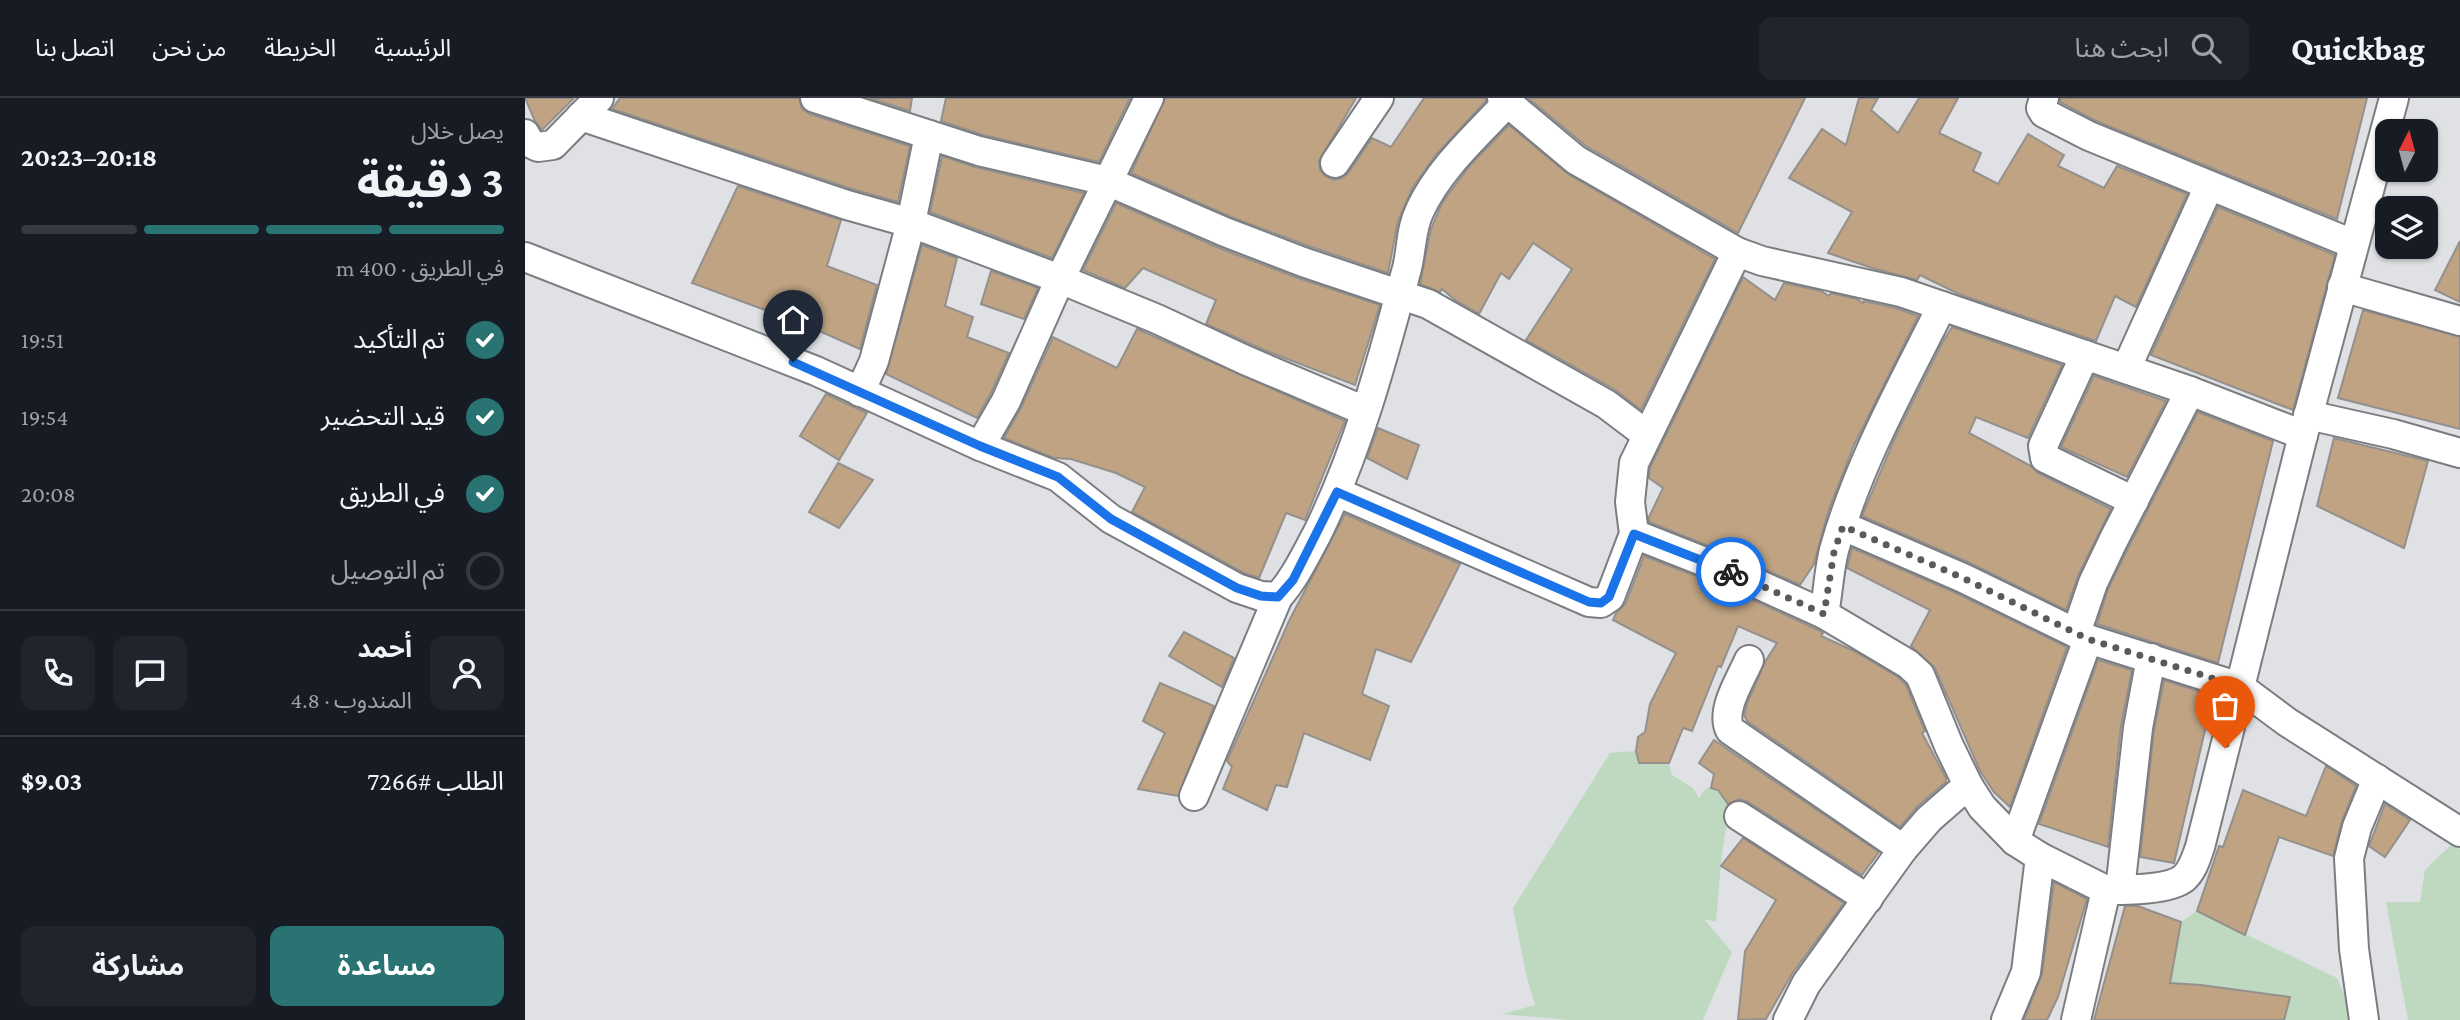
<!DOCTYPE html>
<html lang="ar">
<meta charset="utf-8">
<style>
:root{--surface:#171b24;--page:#20242c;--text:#f1f3f6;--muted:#9ea1a6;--line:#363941;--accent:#297372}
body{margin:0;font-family:"Crimson Pro","Noto Sans Arabic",serif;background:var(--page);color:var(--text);direction:rtl;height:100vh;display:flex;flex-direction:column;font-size:26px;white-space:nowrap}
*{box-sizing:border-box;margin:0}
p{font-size:23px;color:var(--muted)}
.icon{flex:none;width:38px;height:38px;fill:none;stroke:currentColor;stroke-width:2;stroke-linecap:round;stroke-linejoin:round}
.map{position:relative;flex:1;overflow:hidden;direction:ltr}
.side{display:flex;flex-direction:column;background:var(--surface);width:525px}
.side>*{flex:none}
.needle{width:46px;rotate:6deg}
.tools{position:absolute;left:1850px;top:21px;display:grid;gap:14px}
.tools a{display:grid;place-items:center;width:63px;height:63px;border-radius:14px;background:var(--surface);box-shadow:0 2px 5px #0004;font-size:35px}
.pin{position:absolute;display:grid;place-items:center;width:60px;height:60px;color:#fff;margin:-72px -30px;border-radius:50% 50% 50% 0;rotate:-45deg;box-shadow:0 0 7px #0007}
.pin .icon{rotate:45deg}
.courier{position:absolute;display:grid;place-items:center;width:70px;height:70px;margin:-35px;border:5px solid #1a73e8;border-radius:50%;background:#fff;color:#222;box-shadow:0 2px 9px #0007}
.summary em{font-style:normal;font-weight:700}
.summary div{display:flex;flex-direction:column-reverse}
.summary{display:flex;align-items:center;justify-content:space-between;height:119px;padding:0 21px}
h1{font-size:46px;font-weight:700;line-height:52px}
.bar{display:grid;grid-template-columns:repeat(4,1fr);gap:10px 7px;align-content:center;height:84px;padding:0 21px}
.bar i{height:9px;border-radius:5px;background:var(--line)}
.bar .on{background:var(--accent)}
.bar p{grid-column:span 4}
.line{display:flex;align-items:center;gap:18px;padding:0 21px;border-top:2px solid var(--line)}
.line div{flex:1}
.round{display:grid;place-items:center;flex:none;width:74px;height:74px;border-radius:14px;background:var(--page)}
ol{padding:0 21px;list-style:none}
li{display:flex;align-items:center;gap:21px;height:77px}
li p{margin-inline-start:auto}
li .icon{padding:7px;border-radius:50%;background:var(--accent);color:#fff;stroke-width:4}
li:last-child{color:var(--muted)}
li i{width:38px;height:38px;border:4px solid var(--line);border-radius:50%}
.cta{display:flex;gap:14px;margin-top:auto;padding:14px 21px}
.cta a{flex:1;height:80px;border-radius:14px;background:var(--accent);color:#fff;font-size:28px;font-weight:700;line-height:80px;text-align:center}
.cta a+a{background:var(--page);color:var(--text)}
header{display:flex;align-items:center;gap:42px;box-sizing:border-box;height:98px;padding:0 35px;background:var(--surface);border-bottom:2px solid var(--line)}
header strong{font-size:33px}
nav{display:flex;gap:38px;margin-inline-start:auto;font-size:24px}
.search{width:490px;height:63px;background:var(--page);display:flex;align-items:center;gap:18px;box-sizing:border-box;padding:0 24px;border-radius:14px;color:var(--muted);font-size:26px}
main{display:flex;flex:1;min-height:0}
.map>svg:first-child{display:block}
</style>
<header>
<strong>Quickbag</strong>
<div class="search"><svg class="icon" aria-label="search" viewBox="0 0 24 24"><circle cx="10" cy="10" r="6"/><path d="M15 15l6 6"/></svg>ابحث هنا</div>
<nav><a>الرئيسية</a><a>الخريطة</a><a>من نحن</a><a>اتصل بنا</a></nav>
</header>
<main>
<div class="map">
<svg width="1935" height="922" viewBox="0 0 1935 922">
<rect width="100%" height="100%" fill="#dfe1e5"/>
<g fill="#bed9c0">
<path d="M1111,653L1115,665H1144L1147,677L1168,690L1174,700L1182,689L1193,692L1206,711C1195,747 1195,786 1191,824L1179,821L1207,854L1178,922H1043L977,916L1010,907L1001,876L988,810L1085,655Z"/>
<polygon points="1927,746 1935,751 1935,922 1883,922 1861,804 1895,804 1900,772"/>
<polygon points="1672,813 1812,880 1830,922 1759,922 1645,885 1656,824"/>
</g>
<g fill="#bfa382" stroke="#93908d" stroke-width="2">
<polygon points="0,0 49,0 17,32 10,23"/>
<polygon points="95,0 274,0 277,11 285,16 385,48 373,104 327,91 87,11"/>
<polygon points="344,0 387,0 385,13"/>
<polygon points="421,0 605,0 574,64 458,37 416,23"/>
<polygon points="640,0 831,0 794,63 795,72 800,78 809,82 817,80 823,75 847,40 866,49 899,0 961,0 961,3 910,58 888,89 873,123 863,175 784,148 706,119 606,75"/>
<polygon points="1003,0 1280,0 1213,135 1061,48"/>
<polygon points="1334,0 1353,0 1346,12 1373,35 1394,0 1433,0 1414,35 1456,55 1448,73 1473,86 1503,36 1539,57 1533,68 1579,90 1592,68 1662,96 1611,209 1590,198 1571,243 1436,197 1395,177 1392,182 1347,170 1303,155 1327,114 1264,80 1297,31 1321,47"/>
<polygon points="1535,0 1842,0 1812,121 1571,23 1535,4"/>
<polygon points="984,27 1043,76 1190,161 1116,312 1089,291 1001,242 1047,171 1008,145 984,181 976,175 954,216 930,202 917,191 915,194 895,186 906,131 917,105 946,66"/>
<polygon points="417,58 450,69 559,95 527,160 405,114"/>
<polygon points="213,88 316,122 302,168 352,187 335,251 283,228 167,185"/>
<polygon points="591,105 694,150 773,180 855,207 830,287 739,252 681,226 691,202 618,170 600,190 558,172"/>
<polygon points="1693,109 1810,157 1768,312 1626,257"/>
<polygon points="1935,143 1935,204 1910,192"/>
<polygon points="397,147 432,160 420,208 448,219 442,239 484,255 466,295 452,320 361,276"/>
<polygon points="466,173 513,190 499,221 456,206"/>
<polygon points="1218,179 1250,202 1259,185 1296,193 1304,198 1306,195 1332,201 1338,205 1339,203 1371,210 1393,218 1329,347 1303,414 1289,466 1275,487 1219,462 1124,424 1124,419 1138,390 1124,380 1125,370"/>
<polygon points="1838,212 1935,239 1935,331 1813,300"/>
<polygon points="1427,229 1537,267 1503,340 1451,319 1444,335 1506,368 1513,375 1586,411 1553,478 1541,512 1445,465 1337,418 1372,335 1417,245"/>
<polygon points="612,231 820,323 780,422 761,415 734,480 719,475 607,414 620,389 591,375 546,361 529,360 479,340 496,310 528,239 592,270"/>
<polygon points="1569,278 1641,303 1602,379 1536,349"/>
<polygon points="301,296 342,315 314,362 275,338"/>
<polygon points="1673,314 1748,343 1693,565 1572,526 1583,491 1603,450"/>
<polygon points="853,330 894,347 882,381 842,360"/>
<polygon points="1809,340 1903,363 1879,450 1792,408"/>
<polygon points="313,365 348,382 314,430 284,414"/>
<polygon points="820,416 935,466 886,564 851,551 837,596 864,608 845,662 779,635 762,689 751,687 742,712 698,691 707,669 702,663 765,521"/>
<polygon points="1327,450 1431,495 1542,549 1485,709 1469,694 1455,673 1410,570 1386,548 1405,512 1322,470"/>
<polygon points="1119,458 1207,492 1291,531 1298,535 1296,538 1329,553 1373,579 1381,587 1400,633 1397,635 1421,680 1421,684 1393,708 1375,729 1222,623 1219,617 1223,603 1240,564 1252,545 1213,528 1196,569 1193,568 1167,633 1158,630 1144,665 1114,665 1111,653 1113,639 1120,634 1125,606 1151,555 1088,522 1091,515 1101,505"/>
<polygon points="659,534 709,560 697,589 644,558"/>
<polygon points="1573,562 1607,572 1596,628 1583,749 1514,726"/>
<polygon points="1639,582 1688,598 1649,765 1615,759 1629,632"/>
<polygon points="635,585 689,608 653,698 613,691 640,635 618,623"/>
<polygon points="1189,642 1354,754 1337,777 1223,704 1214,701 1203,706 1193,692 1186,690 1189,676 1174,665"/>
<polygon points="1801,668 1831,688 1817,723 1808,758 1754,739 1720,837 1672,813 1694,748 1698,749 1718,692 1781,718"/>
<polygon points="1860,706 1885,722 1860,759 1844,748"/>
<polygon points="1218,740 1319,805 1267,876 1241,921 1213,922 1220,853 1251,802 1196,768"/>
<polygon points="1529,784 1562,801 1533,899 1522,922 1499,922 1517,876"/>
<polygon points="1600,808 1613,808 1656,824 1645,885 1676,887 1765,899 1759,922 1569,922"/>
</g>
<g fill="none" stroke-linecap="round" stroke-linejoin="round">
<defs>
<g id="minor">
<polyline points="290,0 454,53 582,83 700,134 778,164 903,206 1081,306 1122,337"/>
<polyline points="977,0 1051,62 1212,154 1237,163 1376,194 1665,293 1778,337"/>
<polyline points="1519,0 1516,10 1519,15 1564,38 1828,146"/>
<polyline points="56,18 322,107 386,125 535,181 632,221 720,262 840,313"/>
<polyline points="0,36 5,45 13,49 28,47 74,0"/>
<polyline points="810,65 854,0"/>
<path d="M0,159L291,273L455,348L533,379L586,421L712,490L736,498L753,499C770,480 780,458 792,436C833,353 857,263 881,174C887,154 885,132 895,112C914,71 951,38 982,5"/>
<polyline points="1817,189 1935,223"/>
<path d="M1417,208C1377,288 1333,366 1309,452C1304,472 1303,495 1299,516L1383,566L1395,577L1424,648L1443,687L1457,709L1490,743L1515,759L1581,792"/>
<polyline points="1560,257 1518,348 1520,360 1609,403"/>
<polyline points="1601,271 1684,88"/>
<polyline points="335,294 349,263 386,125 404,37"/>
<polyline points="1783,317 1868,336 1935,355"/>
<polyline points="455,348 481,303 535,181 624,0"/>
<polyline points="812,394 1064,504 1076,505 1085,499 1109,436 1105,404 1109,365 1212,154"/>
<polyline points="1318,428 1438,480 1563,541 1715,589 1762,624 1935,734"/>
<polyline points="1109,436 1213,477 1299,516"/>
<polyline points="1551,535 1568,485 1588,443 1665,293"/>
<path d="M1224,562C1216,581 1195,612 1205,632L1378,751"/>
<polyline points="669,698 753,499"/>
<polyline points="1214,718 1343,801"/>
<polyline points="1490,743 1563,541"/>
<polyline points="1595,792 1613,630 1626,560"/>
<polyline points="1263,922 1281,886 1378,751 1404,721 1443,687"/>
<polyline points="1481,922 1501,874 1515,759"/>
<path d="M1551,922L1581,792C1600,792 1645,792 1659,780C1668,772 1671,760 1675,749L1778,337L1869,0"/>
<polyline points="1839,922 1829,851 1824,760 1832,729 1852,681"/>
</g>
</defs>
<use href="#minor" stroke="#7b7d81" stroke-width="32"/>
<use href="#minor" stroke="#fff" stroke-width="28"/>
</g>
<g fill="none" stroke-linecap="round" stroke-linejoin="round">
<polyline stroke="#595a5c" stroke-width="7" stroke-dasharray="0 12.6" points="1206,474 1299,516 1309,454 1318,428 1438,480 1563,541 1715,589 1700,650"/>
<polyline stroke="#1a73e8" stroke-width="9" points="268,264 455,348 533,379 586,421 712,490 736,498 753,499 768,482 812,394 1064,504 1076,505 1084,499 1109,436 1206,474"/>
</g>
</svg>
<div class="tools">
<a><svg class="needle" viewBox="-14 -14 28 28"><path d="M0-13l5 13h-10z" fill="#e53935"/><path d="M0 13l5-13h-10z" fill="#9ea1a6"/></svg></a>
<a><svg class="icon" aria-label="layers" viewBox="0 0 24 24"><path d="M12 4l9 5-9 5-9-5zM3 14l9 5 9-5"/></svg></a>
</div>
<div class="pin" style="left:1700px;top:650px;background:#ea580c"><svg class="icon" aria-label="bag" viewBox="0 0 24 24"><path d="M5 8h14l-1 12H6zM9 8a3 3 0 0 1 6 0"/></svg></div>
<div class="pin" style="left:268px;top:264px;background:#1f2937"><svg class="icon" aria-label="home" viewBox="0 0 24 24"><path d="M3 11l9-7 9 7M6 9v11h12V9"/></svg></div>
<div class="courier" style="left:1206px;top:474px"><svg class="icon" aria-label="bike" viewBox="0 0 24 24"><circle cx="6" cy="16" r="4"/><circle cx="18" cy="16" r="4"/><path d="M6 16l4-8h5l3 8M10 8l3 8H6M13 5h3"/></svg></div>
</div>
<section class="side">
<div class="summary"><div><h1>3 دقيقة</h1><p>يصل خلال</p></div><em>20:18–20:23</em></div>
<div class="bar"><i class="on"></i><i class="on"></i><i class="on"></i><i></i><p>في الطريق · 400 m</p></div>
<ol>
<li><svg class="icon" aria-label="check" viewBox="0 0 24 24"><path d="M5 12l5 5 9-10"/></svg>تم التأكيد<p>19:51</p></li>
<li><svg class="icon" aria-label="check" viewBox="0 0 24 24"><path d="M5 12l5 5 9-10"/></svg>قيد التحضير<p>19:54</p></li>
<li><svg class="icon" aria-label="check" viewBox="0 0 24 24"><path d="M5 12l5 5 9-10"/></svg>في الطريق<p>20:08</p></li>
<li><i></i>تم التوصيل</li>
</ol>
<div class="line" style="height:126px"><a class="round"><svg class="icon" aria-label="person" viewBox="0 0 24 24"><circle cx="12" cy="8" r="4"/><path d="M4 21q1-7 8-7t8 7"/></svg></a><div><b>أحمد</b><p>المندوب · 4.8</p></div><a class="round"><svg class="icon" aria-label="chat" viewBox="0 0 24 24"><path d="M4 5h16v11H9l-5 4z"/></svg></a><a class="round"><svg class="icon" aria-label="phone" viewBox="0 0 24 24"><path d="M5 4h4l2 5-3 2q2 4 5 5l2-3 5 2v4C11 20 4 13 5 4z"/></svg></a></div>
<div class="line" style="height:91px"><div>الطلب #7266</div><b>$9.03</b></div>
<div class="cta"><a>مساعدة</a><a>مشاركة</a></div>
</section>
</main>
